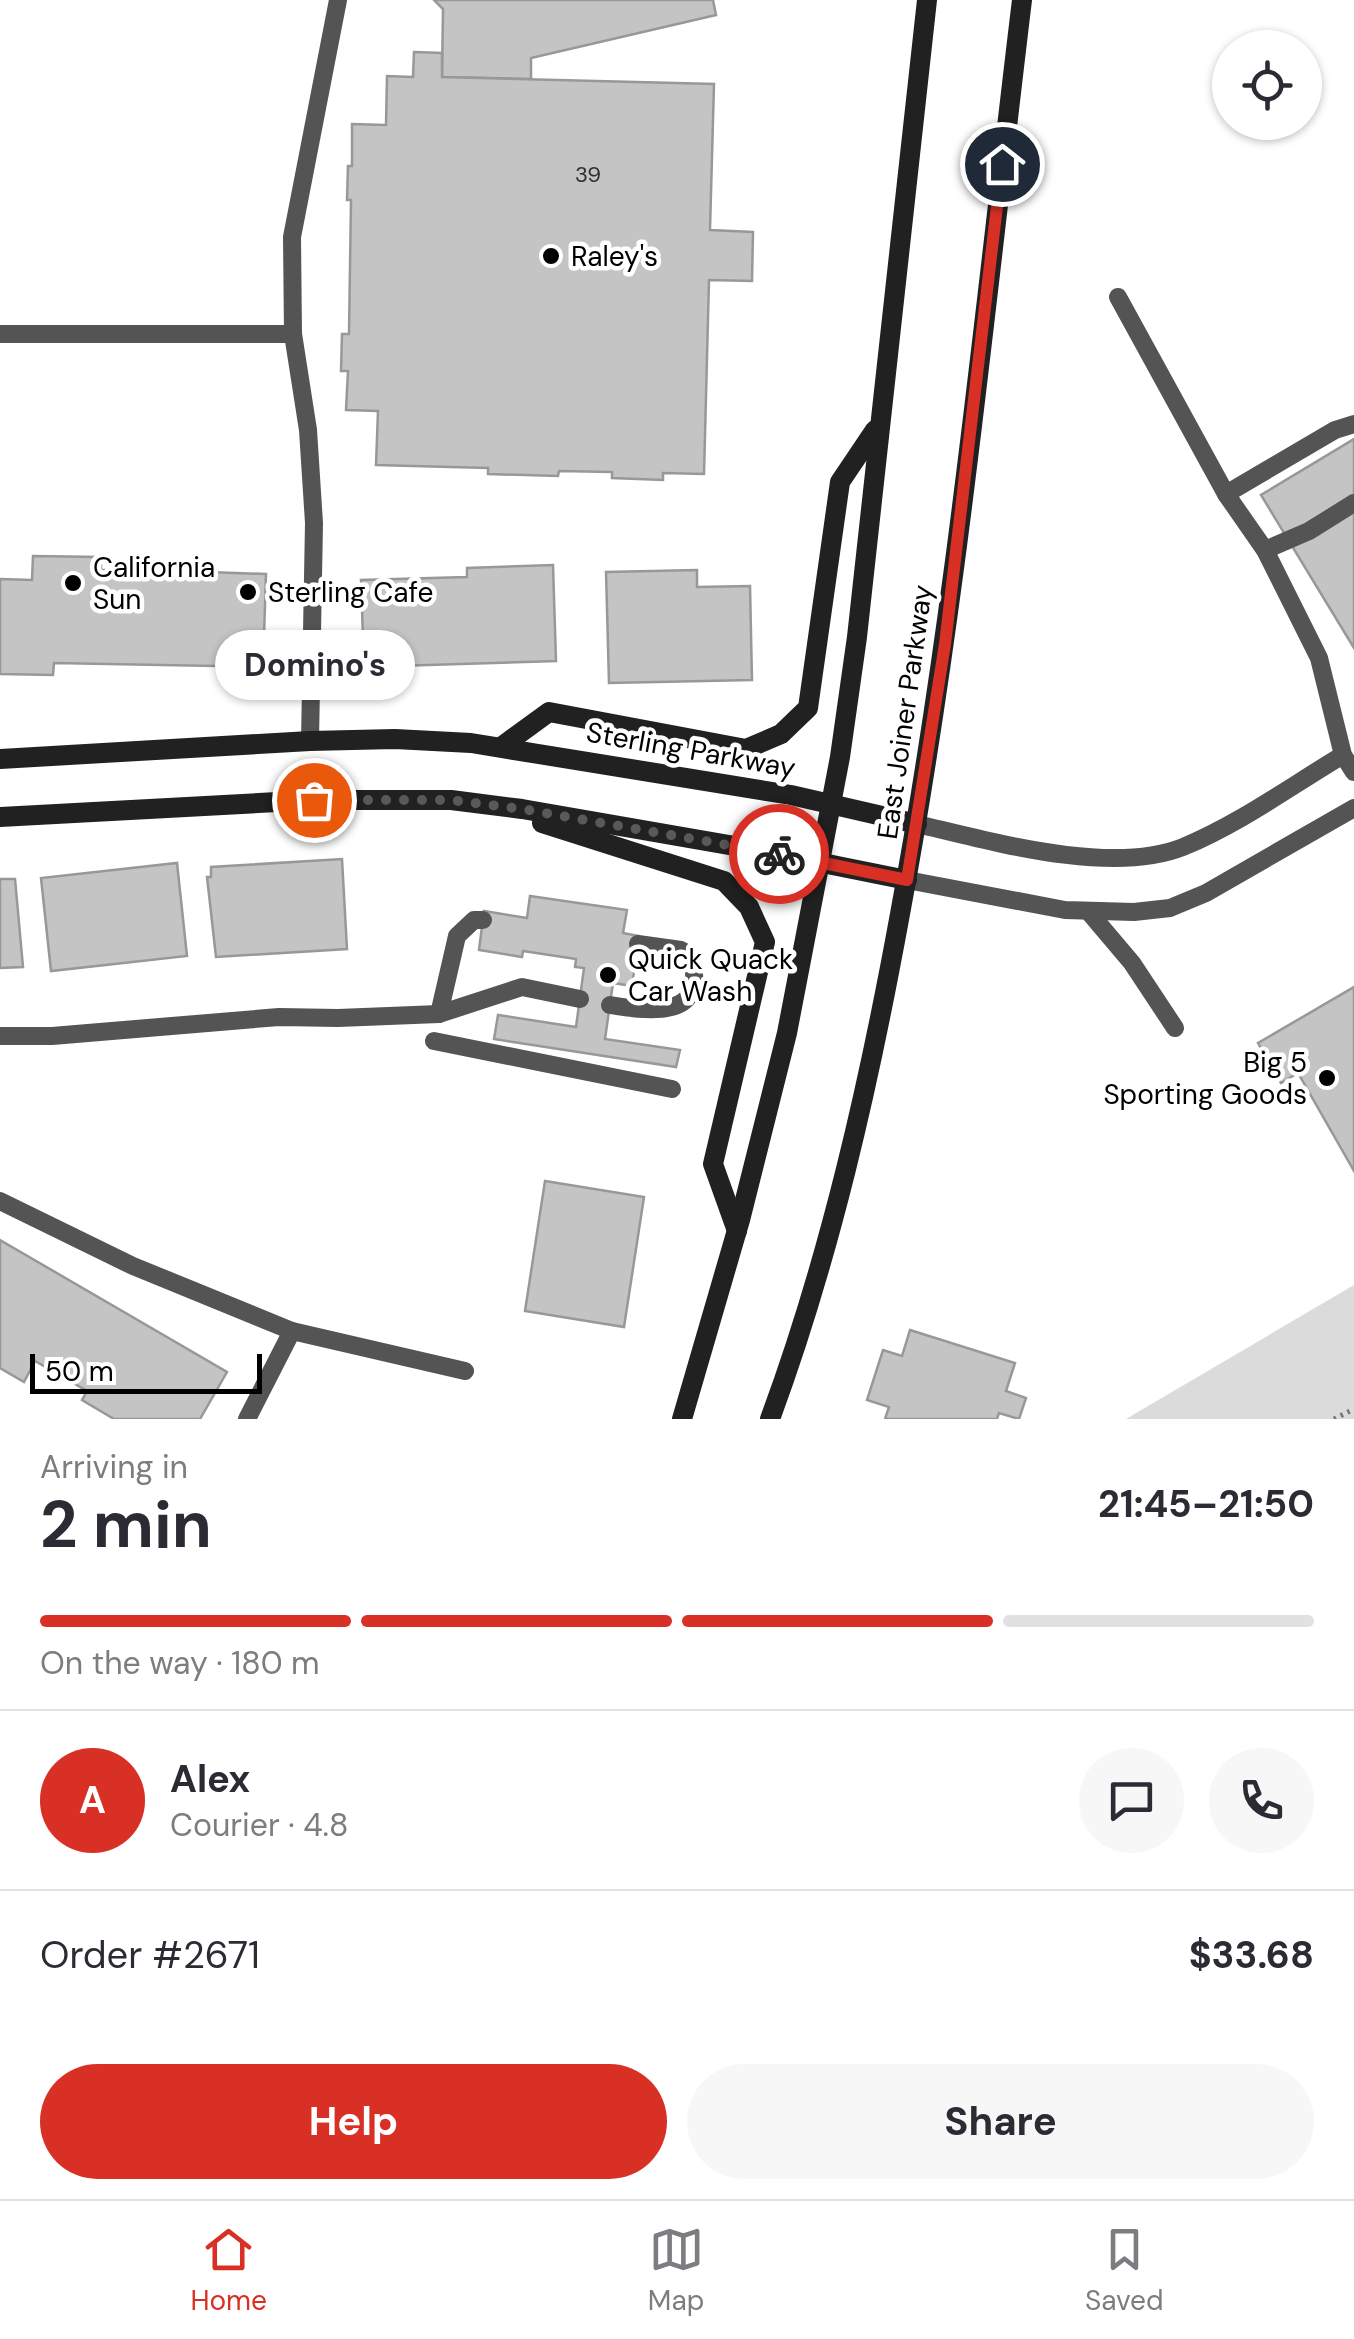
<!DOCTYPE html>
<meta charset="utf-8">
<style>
:root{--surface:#fff;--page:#f7f7f7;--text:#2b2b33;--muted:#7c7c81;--line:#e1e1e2;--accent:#d93025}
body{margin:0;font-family:"DM Sans",sans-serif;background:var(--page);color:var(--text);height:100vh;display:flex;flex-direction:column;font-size:38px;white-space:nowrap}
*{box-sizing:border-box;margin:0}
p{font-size:32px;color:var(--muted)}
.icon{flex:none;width:55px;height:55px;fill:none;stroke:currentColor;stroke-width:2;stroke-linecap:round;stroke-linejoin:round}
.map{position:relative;height:1419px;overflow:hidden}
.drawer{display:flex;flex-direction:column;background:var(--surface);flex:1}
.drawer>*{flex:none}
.tools{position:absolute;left:1212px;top:30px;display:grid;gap:20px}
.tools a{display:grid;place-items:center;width:110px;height:110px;border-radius:50%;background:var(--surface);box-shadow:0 2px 8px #0004;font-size:50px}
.scale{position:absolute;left:30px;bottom:25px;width:232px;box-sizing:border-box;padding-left:10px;border:5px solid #000;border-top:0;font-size:28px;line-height:35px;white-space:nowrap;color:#000;-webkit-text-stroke:8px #fff;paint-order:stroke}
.pin{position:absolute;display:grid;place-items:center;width:85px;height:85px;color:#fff;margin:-42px;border:5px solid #fff;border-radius:50%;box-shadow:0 2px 10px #0007}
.courier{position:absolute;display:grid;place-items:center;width:100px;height:100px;margin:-50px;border:8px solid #d93025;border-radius:50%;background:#fff;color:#222;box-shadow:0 2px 12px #0007}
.bubble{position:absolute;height:70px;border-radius:35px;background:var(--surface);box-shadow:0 2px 8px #0004;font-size:32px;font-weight:700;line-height:70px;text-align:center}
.summary em{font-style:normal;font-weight:700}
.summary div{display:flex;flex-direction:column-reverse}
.summary{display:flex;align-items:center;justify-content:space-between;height:170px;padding:0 40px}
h1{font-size:65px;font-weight:700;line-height:75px}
.bar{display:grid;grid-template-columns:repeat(4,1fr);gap:15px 10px;align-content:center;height:120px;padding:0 40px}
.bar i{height:12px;border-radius:8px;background:var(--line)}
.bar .current{background:var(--accent)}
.bar p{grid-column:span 4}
.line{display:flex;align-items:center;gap:25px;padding:0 40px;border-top:2px solid var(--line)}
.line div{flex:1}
.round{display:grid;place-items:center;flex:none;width:105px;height:105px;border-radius:52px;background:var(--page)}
.cta{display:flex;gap:20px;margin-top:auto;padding:20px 40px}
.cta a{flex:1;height:115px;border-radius:60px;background:var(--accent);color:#fff;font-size:40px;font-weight:700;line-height:115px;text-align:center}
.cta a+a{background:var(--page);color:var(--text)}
.tab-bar{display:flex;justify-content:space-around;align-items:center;height:140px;border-top:2px solid var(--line);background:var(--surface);font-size:28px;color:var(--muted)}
.tab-bar a{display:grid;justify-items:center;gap:5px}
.tab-bar .current{color:var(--accent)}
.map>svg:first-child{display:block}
</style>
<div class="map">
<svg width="1354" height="1419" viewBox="0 0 1354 1419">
<rect width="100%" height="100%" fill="#fff"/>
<polygon fill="#dbdbdb" points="1354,1285 1354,1419 1126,1419"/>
<g fill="#c4c4c4" stroke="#989898" stroke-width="2.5">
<polygon points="434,0 713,0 716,15 531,58 531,79 442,77 443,9"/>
<polygon points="414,52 442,53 442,77 714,84 710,230 753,232 752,281 709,280 704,474 663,473 663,480 612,478 612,472 559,471 558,476 488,474 488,468 376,465 378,411 346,410 348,371 341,371 342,334 349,334 351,200 347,200 348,166 352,166 352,124 386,125 387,76 413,77"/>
<polygon points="1354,439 1354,648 1261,495"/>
<polygon points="33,556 101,557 101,570 208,569 208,572 266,574 263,667 54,663 53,675 0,674 0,579 32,580"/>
<polygon points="553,565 556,661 364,667 361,580 467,577 467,568"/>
<polygon points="697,570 697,587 750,586 752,680 609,683 606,572"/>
<polygon points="342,859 347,949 216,957 207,877 211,877 211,867"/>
<polygon points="177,863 187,956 51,971 41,878"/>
<polygon points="0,879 15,879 23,967 0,968"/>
<polygon points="530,896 627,910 623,933 639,936 632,986 613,983 605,1039 680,1050 676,1067 494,1039 498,1015 576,1027 584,968 575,967 576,959 523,951 522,957 479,950 484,911 527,918"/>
<polygon points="1354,987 1354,1171 1298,1073 1281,1083 1258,1043"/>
<polygon points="545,1181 644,1197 624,1327 525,1311"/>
<polygon points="0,1240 227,1372 200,1419 114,1419 82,1400 87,1391 35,1361 24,1382 0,1368"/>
<polygon points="910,1330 1015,1363 1006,1391 1026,1398 1019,1419 999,1413 997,1419 885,1419 889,1407 867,1400 883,1350 902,1356"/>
</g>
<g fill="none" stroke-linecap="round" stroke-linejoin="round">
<polyline stroke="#767676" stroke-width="5" stroke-dasharray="2.5 5" stroke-linecap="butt" points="1334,1419 1354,1409"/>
<g stroke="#545454" stroke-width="18">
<polyline points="1118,297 1226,494 1265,550 1319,658 1343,755 1354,772"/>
<polyline points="0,334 293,334"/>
<polyline points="1226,494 1335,430 1354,424"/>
<polyline points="1265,550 1309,531 1354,503"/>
<polyline points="310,741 314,523 308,430 293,334 292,237 338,0"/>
<path d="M917,824C990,841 1111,876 1183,847C1239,824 1291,786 1343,755"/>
<polyline points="907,880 1065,910 1134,912 1170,908 1206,893 1354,808"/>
<polyline points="1088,911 1132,963 1175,1028"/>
<path d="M610,1005C650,1012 711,1019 690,955L681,950L638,944"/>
<polyline points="439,1014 457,936 474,920 483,920"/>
<polyline points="0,1036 52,1036 279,1017 338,1018 439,1014 522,987 580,999"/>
<polyline points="434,1041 672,1089"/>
<polyline points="0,1201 133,1266 292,1331 465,1371"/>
<polyline points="247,1419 292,1331"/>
</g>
<g stroke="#212121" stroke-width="20">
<polyline points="501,747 549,712 746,749 781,734 808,708 840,482 875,430"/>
<polyline points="0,759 310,741 395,739 471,743 791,795 917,824"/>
<polyline points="0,817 314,800 451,800 522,809 763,851 907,880"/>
<polyline points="542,823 724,881 749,907 765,942 713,1164 737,1231"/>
<polyline points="682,1419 740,1220 787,1033 840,757 857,637 927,0"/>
<path d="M770,1419C830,1257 869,1084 900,914C956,612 985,305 1022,0"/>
</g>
</g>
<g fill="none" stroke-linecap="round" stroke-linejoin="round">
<polyline stroke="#595959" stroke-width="10" stroke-dasharray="0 18" points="314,800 451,800 522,809 779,854"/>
<polyline stroke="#d93025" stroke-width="12" points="779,854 907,880 945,644 1002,164"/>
</g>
<g fill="#000" stroke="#fff" stroke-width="4">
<circle cx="551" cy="256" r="10"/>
<circle cx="73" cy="583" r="10"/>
<circle cx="248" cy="592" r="10"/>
<circle cx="608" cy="975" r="10"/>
<circle cx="1327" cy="1078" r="10"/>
</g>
<g text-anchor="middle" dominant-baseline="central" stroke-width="9" stroke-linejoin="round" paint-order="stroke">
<g font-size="22" fill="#313131">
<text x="588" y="174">39</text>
</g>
<g font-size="28" fill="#000" stroke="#fff" text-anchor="start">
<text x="571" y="256">Raley's</text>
<text x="93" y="567">California<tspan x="93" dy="32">Sun</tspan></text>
<text x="268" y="592">Sterling Cafe</text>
<text x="628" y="959">Quick Quack<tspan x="628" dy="32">Car Wash</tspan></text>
<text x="1307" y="1062" text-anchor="end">Big 5<tspan x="1307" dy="32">Sporting Goods</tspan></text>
</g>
<g font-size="28" fill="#000" stroke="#fff">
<text transform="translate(905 712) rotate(-82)">East Joiner Parkway</text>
<text transform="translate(691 750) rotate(10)">Sterling Parkway</text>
</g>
</g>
</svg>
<div class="tools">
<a><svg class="icon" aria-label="locate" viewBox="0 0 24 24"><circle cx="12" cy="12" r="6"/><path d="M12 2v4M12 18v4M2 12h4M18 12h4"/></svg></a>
</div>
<div class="scale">50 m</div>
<div class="pin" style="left:314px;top:800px;background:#ea580c"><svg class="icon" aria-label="bag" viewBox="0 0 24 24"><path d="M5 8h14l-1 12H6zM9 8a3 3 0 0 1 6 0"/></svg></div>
<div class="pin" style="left:1002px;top:164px;background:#1f2937"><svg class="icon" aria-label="home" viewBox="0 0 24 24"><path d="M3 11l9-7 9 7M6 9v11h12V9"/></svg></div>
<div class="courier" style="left:779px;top:854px"><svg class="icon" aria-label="bike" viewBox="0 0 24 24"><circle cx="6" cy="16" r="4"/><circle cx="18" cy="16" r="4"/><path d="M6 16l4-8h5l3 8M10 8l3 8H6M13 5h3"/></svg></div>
<div class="bubble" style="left:215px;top:630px;width:200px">Domino's</div>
</div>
<section class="drawer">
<div class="summary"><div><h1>2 min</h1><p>Arriving in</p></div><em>21:45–21:50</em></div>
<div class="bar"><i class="current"></i><i class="current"></i><i class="current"></i><i></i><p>On the way · 180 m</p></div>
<div class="line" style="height:180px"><b class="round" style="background:var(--accent);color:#fff">A</b><div><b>Alex</b><p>Courier · 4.8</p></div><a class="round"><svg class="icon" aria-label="chat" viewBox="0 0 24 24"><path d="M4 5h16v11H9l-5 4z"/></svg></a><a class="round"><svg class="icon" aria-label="phone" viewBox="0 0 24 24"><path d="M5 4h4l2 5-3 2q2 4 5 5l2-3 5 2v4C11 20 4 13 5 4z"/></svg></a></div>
<div class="line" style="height:130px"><div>Order #2671</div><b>$33.68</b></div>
<div class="cta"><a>Help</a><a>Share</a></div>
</section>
<nav class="tab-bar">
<a class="current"><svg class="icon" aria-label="home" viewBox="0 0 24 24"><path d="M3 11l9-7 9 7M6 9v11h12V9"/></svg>Home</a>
<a><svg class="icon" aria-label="map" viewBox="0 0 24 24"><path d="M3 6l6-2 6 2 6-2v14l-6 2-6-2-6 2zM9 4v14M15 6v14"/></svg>Map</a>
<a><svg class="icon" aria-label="saved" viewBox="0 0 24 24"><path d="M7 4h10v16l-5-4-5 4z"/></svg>Saved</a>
</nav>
